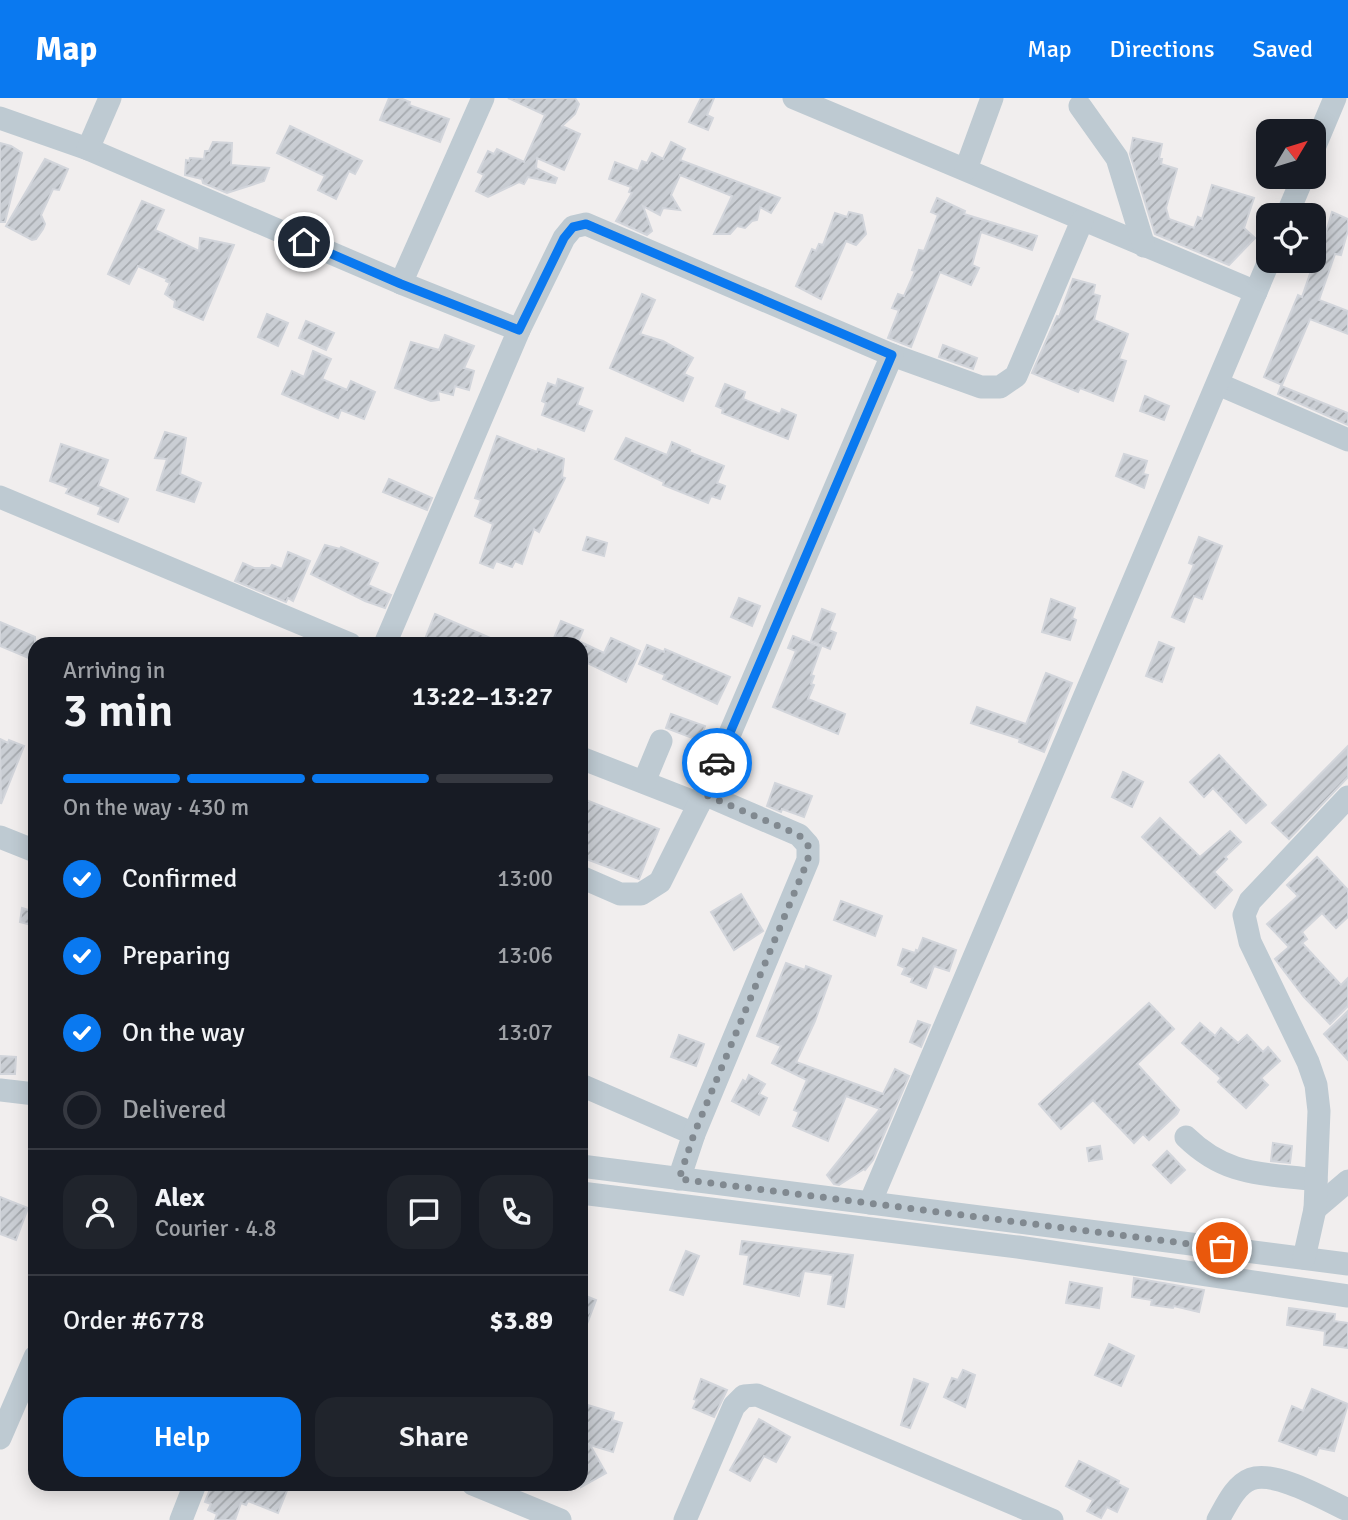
<!DOCTYPE html>
<meta charset="utf-8">
<style>
:root{--surface:#171b24;--page:#20242c;--text:#f1f3f6;--muted:#9ea1a6;--line:#363941;--accent:#0a79f0}
body{margin:0;font-family:Signika,sans-serif;background:var(--page);color:var(--text);height:100vh;display:flex;flex-direction:column;font-size:26px;white-space:nowrap}
*{box-sizing:border-box;margin:0}
p{font-size:23px;color:var(--muted)}
.icon{flex:none;width:38px;height:38px;fill:none;stroke:currentColor;stroke-width:2;stroke-linecap:round;stroke-linejoin:round}
.map{position:relative;flex:1;overflow:hidden}
.sheet{position:absolute;left:28px;top:539px;width:560px;height:854px;display:flex;flex-direction:column;background:var(--surface);border-radius:21px;box-shadow:0 4px 18px #0003}
.sheet>*{flex:none}
.needle{width:46px;rotate:52deg}
.fabs{position:absolute;left:1256px;top:21px;display:grid;gap:14px}
.fabs a{display:grid;place-items:center;width:70px;height:70px;border-radius:14px;background:var(--surface);box-shadow:0 4px 18px #0003;font-size:35px}
.pin{position:absolute;display:grid;place-items:center;width:60px;height:60px;color:#fff;margin:-30px;border:4px solid #fff;border-radius:50%;box-shadow:0 2px 7px #0007}
.courier{position:absolute;display:grid;place-items:center;width:70px;height:70px;margin:-35px;border:5px solid #0a79f0;border-radius:50%;background:#fff;color:#222;box-shadow:0 2px 9px #0007}
.headline em{font-style:normal;font-weight:600}
.headline div{display:flex;flex-direction:column-reverse}
.headline{display:flex;align-items:center;justify-content:space-between;height:119px;padding:0 35px}
h1{font-size:46px;font-weight:600;line-height:52px}
.bar{display:grid;grid-template-columns:repeat(4,1fr);gap:10px 7px;align-content:center;height:84px;padding:0 35px}
.bar i{height:9px;border-radius:5px;background:var(--line)}
.bar .on{background:var(--accent)}
.bar p{grid-column:span 4}
.line{display:flex;align-items:center;gap:18px;padding:0 35px;border-top:2px solid var(--line)}
.line div{flex:1}
.round{display:grid;place-items:center;flex:none;width:74px;height:74px;border-radius:21px;background:var(--page)}
ol{padding:0 35px;list-style:none}
li{display:flex;align-items:center;gap:21px;height:77px}
li p{margin-inline-start:auto}
li .icon{padding:7px;border-radius:50%;background:var(--accent);color:#fff;stroke-width:4}
li:last-child{color:var(--muted)}
li i{width:38px;height:38px;border:4px solid var(--line);border-radius:50%}
.primary-button{display:flex;gap:14px;margin-top:auto;padding:14px 35px}
.primary-button a{flex:1;height:80px;border-radius:21px;background:var(--accent);color:#fff;font-size:28px;font-weight:600;line-height:80px;text-align:center}
.primary-button a+a{background:var(--page);color:var(--text)}
header{display:flex;align-items:center;gap:42px;box-sizing:border-box;height:98px;padding:0 35px;background:var(--accent);color:#fff}
header strong{font-size:33px}
nav{display:flex;gap:38px;margin-inline-start:auto;font-size:24px}
.map>svg:first-child{display:block}
</style>
<header>
<strong>Map</strong>
<nav><a>Map</a><a>Directions</a><a>Saved</a></nav>
</header>
<div class="map">
<svg width="1348" height="1422" viewBox="0 0 1348 1422">
<defs>
<pattern id="building-hatch" width="6" height="6" patternUnits="userSpaceOnUse" patternTransform="scale(1.75)"><rect width="6" height="6" fill="#caced4"/><path d="M-1 1l2-2M0 6l6-6M5 7l2-2" fill="none" stroke="#a6aaaf"/></pattern>
</defs>
<rect width="100%" height="100%" fill="#f1eeee"/>
<g fill="url(#building-hatch)" stroke="#d2d5db" stroke-width="2">
<polygon points="389,0 400,0 410,4 409,7 449,21 440,44 380,22"/>
<polygon points="508,0 575,0 579,6 575,16 562,28 580,36 564,72 537,60 536,70 557,80 555,85 528,79 524,86 519,84 488,99 476,93 484,77 478,74 488,53 494,56 497,51 524,64 545,17"/>
<polygon points="701,0 714,0 707,17 713,20 708,32 689,24"/>
<polygon points="290,28 362,63 355,76 349,73 336,101 318,92 325,78 277,55"/>
<polygon points="1133,40 1162,46 1159,61 1162,61 1161,66 1177,71 1166,110 1169,121 1194,130 1198,119 1202,121 1212,87 1254,100 1244,130 1255,140 1229,167 1155,136 1130,56"/>
<polygon points="213,44 232,45 231,67 269,70 264,83 227,95 203,85 202,81 185,77 186,62 189,63 190,60 204,61 205,53 209,53"/>
<polygon points="671,44 685,51 680,62 780,100 771,115 760,109 757,122 752,123 745,130 737,128 730,136 714,136 732,98 680,77 671,97 680,112 663,110 660,117 643,108 652,133 647,137 616,123 632,95 629,94 631,89 609,81 615,64 638,73 642,63 647,65 652,55 663,61"/>
<polygon points="0,45 11,48 22,55 5,124 0,124"/>
<polygon points="45,61 68,71 59,92 53,91 41,117 45,126 43,131 36,141 32,142 6,128"/>
<polygon points="937,100 965,113 964,116 1037,138 1032,152 981,134 972,167 979,170 971,187 940,174 911,249 888,240 899,212 892,210 898,196 904,198 915,173 912,172 919,152 924,153 938,117 931,114"/>
<polygon points="142,103 164,112 155,132 199,153 200,140 234,147 203,222 174,209 175,203 165,196 170,185 166,183 167,181 138,168 129,186 108,176"/>
<polygon points="849,114 862,117 866,136 856,147 846,143 821,201 796,188 812,151 816,153 819,146 823,147 835,115 847,119"/>
<polygon points="1332,114 1348,121 1348,132 1341,157 1335,156 1319,202 1348,213 1348,236 1310,221 1282,287 1264,279 1298,197 1302,199 1313,167 1316,168"/>
<polygon points="1073,181 1095,187 1093,196 1100,198 1094,222 1128,236 1119,261 1126,263 1113,303 1080,290 1078,294 1032,275 1057,218 1059,219"/>
<polygon points="642,196 655,202 640,236 663,243 693,260 684,276 693,280 683,303 610,270"/>
<polygon points="267,216 288,225 278,248 258,239"/>
<polygon points="306,223 334,235 326,252 299,240"/>
<polygon points="445,237 474,248 464,270 474,273 469,292 455,288 453,297 438,293 439,302 431,303 395,290 411,244 439,252"/>
<polygon points="943,247 977,260 973,271 939,259"/>
<polygon points="313,253 331,261 322,281 347,292 351,283 375,294 364,321 341,312 338,320 282,296 292,273 304,279"/>
<polygon points="558,281 583,290 577,307 592,313 584,333 542,317 546,305 542,303 548,285 556,288"/>
<polygon points="725,286 745,294 743,301 780,316 782,311 796,317 788,341 722,315 723,311 716,308"/>
<polygon points="1281,288 1348,315 1348,327 1278,296"/>
<polygon points="1145,298 1169,308 1164,322 1140,313"/>
<polygon points="165,334 186,340 180,376 201,385 194,404 157,392 167,361 155,360"/>
<polygon points="497,338 537,354 538,351 564,361 562,379 565,380 539,434 534,431 522,466 515,463 512,469 496,463 493,470 480,465 493,426 475,418 481,402 475,400"/>
<polygon points="626,340 667,357 672,344 690,352 689,354 724,368 717,385 725,388 720,401 711,398 708,405 663,387 664,384 615,361"/>
<polygon points="61,346 108,362 98,388 128,401 118,424 98,416 101,409 66,395 69,390 50,383"/>
<polygon points="1124,356 1147,363 1143,376 1148,377 1144,390 1116,378"/>
<polygon points="389,381 432,400 427,412 383,394"/>
<polygon points="587,439 607,445 604,458 583,452"/>
<polygon points="1199,439 1222,448 1202,501 1194,498 1184,524 1172,519 1194,467 1189,465"/>
<polygon points="325,447 340,451 341,449 378,465 368,487 391,497 385,510 365,503 311,476"/>
<polygon points="288,454 310,463 293,503 288,500 286,504 235,483 243,465 254,470 270,470 272,467 282,471"/>
<polygon points="739,500 760,508 752,528 731,519"/>
<polygon points="1051,501 1075,510 1072,520 1076,522 1070,542 1042,534"/>
<polygon points="822,511 835,516 829,532 836,535 830,551 811,543"/>
<polygon points="435,516 504,546 423,546"/>
<polygon points="561,523 583,532 577,546 556,546 558,542 554,540"/>
<polygon points="0,524 35,539 35,559 32,559 31,561 0,548"/>
<polygon points="793,538 821,549 811,577 814,578 811,586 814,587 808,601 845,616 838,636 773,609 796,553 788,550"/>
<polygon points="611,540 640,553 626,584 581,562 581,544 604,555"/>
<polygon points="1159,544 1174,550 1162,584 1146,578"/>
<polygon points="647,547 664,554 665,551 730,579 717,606 663,581 665,577 639,566"/>
<polygon points="1046,575 1072,585 1044,654 1019,644 1020,641 971,625 977,609 1026,626"/>
<polygon points="671,616 705,628 700,643 666,630"/>
<polygon points="0,641 8,645 9,642 24,648 1,706"/>
<polygon points="1348,648 1348,679 1289,741 1272,725"/>
<polygon points="1219,657 1266,707 1246,725 1213,690 1204,699 1190,684"/>
<polygon points="1123,674 1143,684 1132,709 1112,699"/>
<polygon points="775,685 812,698 804,719 782,711 781,714 767,708"/>
<polygon points="581,700 659,731 639,781 581,759"/>
<polygon points="1160,720 1200,759 1230,733 1241,744 1225,759 1227,761 1214,774 1232,792 1215,810 1142,739"/>
<polygon points="1317,759 1348,792 1348,819 1336,830 1322,815 1302,834 1307,841 1302,845 1341,887 1348,880 1348,908 1330,926 1304,899 1275,861 1289,849 1267,826 1298,798 1287,787"/>
<polygon points="741,796 763,833 734,852 711,814"/>
<polygon points="841,803 882,818 875,838 834,822"/>
<polygon points="22,810 35,814 35,828 20,824"/>
<polygon points="923,840 956,852 949,873 934,868 926,890 911,884 913,880 902,876 905,870 898,867 903,851 915,855 916,852 918,853"/>
<polygon points="786,865 805,872 806,868 831,878 815,923 796,964 883,996 895,971 909,978 873,1062 865,1072 864,1071 839,1087 834,1086 827,1077 880,1011 846,998 828,1043 793,1028 799,1014 794,1012 807,982 772,965 781,948 757,938"/>
<polygon points="1149,905 1174,931 1137,966 1179,1012 1177,1016 1149,1042 1143,1036 1134,1045 1093,1002 1061,1031 1039,1006"/>
<polygon points="1348,913 1348,962 1324,936"/>
<polygon points="918,923 930,927 921,949 910,944"/>
<polygon points="1200,925 1215,938 1221,930 1238,945 1247,937 1263,954 1268,949 1280,963 1261,980 1268,987 1246,1010 1218,984 1221,980 1182,945"/>
<polygon points="679,937 704,946 696,968 671,959"/>
<polygon points="0,958 16,959 15,976 0,976"/>
<polygon points="749,977 765,986 759,996 767,1000 759,1017 732,1003 743,982 746,984"/>
<polygon points="1273,1045 1292,1048 1290,1065 1271,1063"/>
<polygon points="1100,1048 1102,1061 1089,1063 1087,1050"/>
<polygon points="1167,1053 1185,1072 1171,1085 1153,1067"/>
<polygon points="0,1099 28,1110 16,1142 0,1136"/>
<polygon points="742,1143 853,1157 844,1209 828,1206 833,1177 804,1173 799,1198 744,1186 749,1157 740,1156"/>
<polygon points="686,1153 699,1158 683,1197 670,1192"/>
<polygon points="1134,1180 1204,1192 1199,1214 1174,1208 1173,1210 1151,1207 1152,1202 1132,1199"/>
<polygon points="1070,1184 1102,1190 1099,1210 1066,1205"/>
<polygon points="581,1196 596,1202 582,1239 581,1239"/>
<polygon points="1289,1210 1335,1216 1334,1223 1348,1225 1348,1250 1324,1247 1325,1233 1287,1227"/>
<polygon points="1109,1246 1134,1258 1121,1288 1095,1277"/>
<polygon points="963,1272 975,1277 965,1309 944,1299 952,1280 958,1282"/>
<polygon points="701,1281 727,1292 714,1319 693,1310 697,1302 694,1301"/>
<polygon points="914,1281 928,1286 910,1330 901,1327"/>
<polygon points="1312,1291 1348,1306 1334,1353 1319,1350 1316,1357 1279,1343 1292,1308 1303,1313"/>
<polygon points="581,1305 614,1315 612,1322 622,1325 613,1354 590,1347 606,1375 581,1389"/>
<polygon points="759,1321 790,1339 776,1364 764,1358 750,1383 730,1372"/>
<polygon points="1079,1363 1119,1383 1118,1386 1128,1391 1117,1414 1107,1409 1101,1420 1087,1413 1093,1402 1066,1388"/>
<polygon points="212,1386 279,1386 288,1390 278,1415 248,1403 246,1407 241,1405 235,1422 215,1422 217,1416 208,1412 211,1406 205,1404"/>
</g>
<g fill="none" stroke-linecap="round" stroke-linejoin="round">
<g stroke="#becad2" stroke-width="23">
<polyline points="794,0 1256,194"/>
<polyline points="1080,8 1117,60 1144,148"/>
<polyline points="0,20 88,51 401,185 519,232"/>
<polyline points="1314,50 1335,0"/>
<polyline points="88,51 110,0"/>
<polyline points="966,71 992,0"/>
<polyline points="1287,117 1303,79"/>
<polyline points="401,185 483,0"/>
<polyline points="1218,286 1348,342"/>
<polyline points="0,399 350,546"/>
<polyline points="385,546 519,232 564,140 573,129 586,126 892,257 981,289 1000,289 1016,278 1082,123"/>
<polyline points="581,660 699,706"/>
<polyline points="644,684 661,643"/>
<polyline points="0,739 35,753"/>
<polyline points="581,779 620,796 641,796 660,784 704,696 892,257"/>
<polyline points="581,987 694,1036 679,1081"/>
<polyline points="0,992 35,996"/>
<polyline points="694,1036 808,762 808,747 799,737 704,696"/>
<path d="M1186,1039C1227,1079 1263,1075 1316,1082"/>
<polyline points="581,1068 1348,1166"/>
<polyline points="581,1095 1018,1149 1348,1198"/>
<polyline points="870,1105 1269,163"/>
<polyline points="1315,1111 1348,1083"/>
<polyline points="1304,1160 1315,1111 1319,1013 1316,987 1308,964 1250,844 1244,817 1250,803 1348,699"/>
<polyline points="0,1340 35,1259"/>
<polyline points="473,1386 560,1422"/>
<polyline points="181,1422 195,1386"/>
<polyline points="685,1422 734,1308 744,1298 757,1297 1052,1422"/>
<path d="M1218,1422C1226,1408 1235,1387 1251,1381C1275,1372 1326,1402 1348,1412"/>
</g>
</g>
<g fill="none" stroke-linecap="round" stroke-linejoin="round">
<polyline stroke="#818990" stroke-width="7" stroke-dasharray="0 12.6" points="717,665 704,696 799,737 808,747 808,762 694,1036 679,1081 1222,1150"/>
<polyline stroke="#0a79f0" stroke-width="9" points="304,144 401,186 519,232 564,140 573,129 586,126 892,257 717,665"/>
</g>
</svg>
<div class="fabs">
<a><svg class="needle" viewBox="-14 -14 28 28"><path d="M0-13l5 13h-10z" fill="#e53935"/><path d="M0 13l5-13h-10z" fill="#9ea1a6"/></svg></a>
<a><svg class="icon" aria-label="locate" viewBox="0 0 24 24"><circle cx="12" cy="12" r="6"/><path d="M12 2v4M12 18v4M2 12h4M18 12h4"/></svg></a>
</div>
<div class="pin" style="left:1222px;top:1150px;background:#ea580c"><svg class="icon" aria-label="bag" viewBox="0 0 24 24"><path d="M5 8h14l-1 12H6zM9 8a3 3 0 0 1 6 0"/></svg></div>
<div class="pin" style="left:304px;top:144px;background:#1f2937"><svg class="icon" aria-label="home" viewBox="0 0 24 24"><path d="M3 11l9-7 9 7M6 9v11h12V9"/></svg></div>
<div class="courier" style="left:717px;top:665px"><svg class="icon" aria-label="car" viewBox="0 0 24 24"><path d="M5 17H2v-5l4-1 3-4h7l3 4 3 1v5h-3M9 17h6M6 11h13"/><circle cx="7" cy="17" r="2"/><circle cx="17" cy="17" r="2"/></svg></div>
<section class="sheet">
<div class="headline"><div><h1>3 min</h1><p>Arriving in</p></div><em>13:22–13:27</em></div>
<div class="bar"><i class="on"></i><i class="on"></i><i class="on"></i><i></i><p>On the way · 430 m</p></div>
<ol>
<li><svg class="icon" aria-label="check" viewBox="0 0 24 24"><path d="M5 12l5 5 9-10"/></svg>Confirmed<p>13:00</p></li>
<li><svg class="icon" aria-label="check" viewBox="0 0 24 24"><path d="M5 12l5 5 9-10"/></svg>Preparing<p>13:06</p></li>
<li><svg class="icon" aria-label="check" viewBox="0 0 24 24"><path d="M5 12l5 5 9-10"/></svg>On the way<p>13:07</p></li>
<li><i></i>Delivered</li>
</ol>
<div class="line" style="height:126px"><a class="round"><svg class="icon" aria-label="person" viewBox="0 0 24 24"><circle cx="12" cy="8" r="4"/><path d="M4 21q1-7 8-7t8 7"/></svg></a><div><b>Alex</b><p>Courier · 4.8</p></div><a class="round"><svg class="icon" aria-label="chat" viewBox="0 0 24 24"><path d="M4 5h16v11H9l-5 4z"/></svg></a><a class="round"><svg class="icon" aria-label="phone" viewBox="0 0 24 24"><path d="M5 4h4l2 5-3 2q2 4 5 5l2-3 5 2v4C11 20 4 13 5 4z"/></svg></a></div>
<div class="line" style="height:91px"><div>Order #6778</div><b>$3.89</b></div>
<div class="primary-button"><a>Help</a><a>Share</a></div>
</section>
</div>
